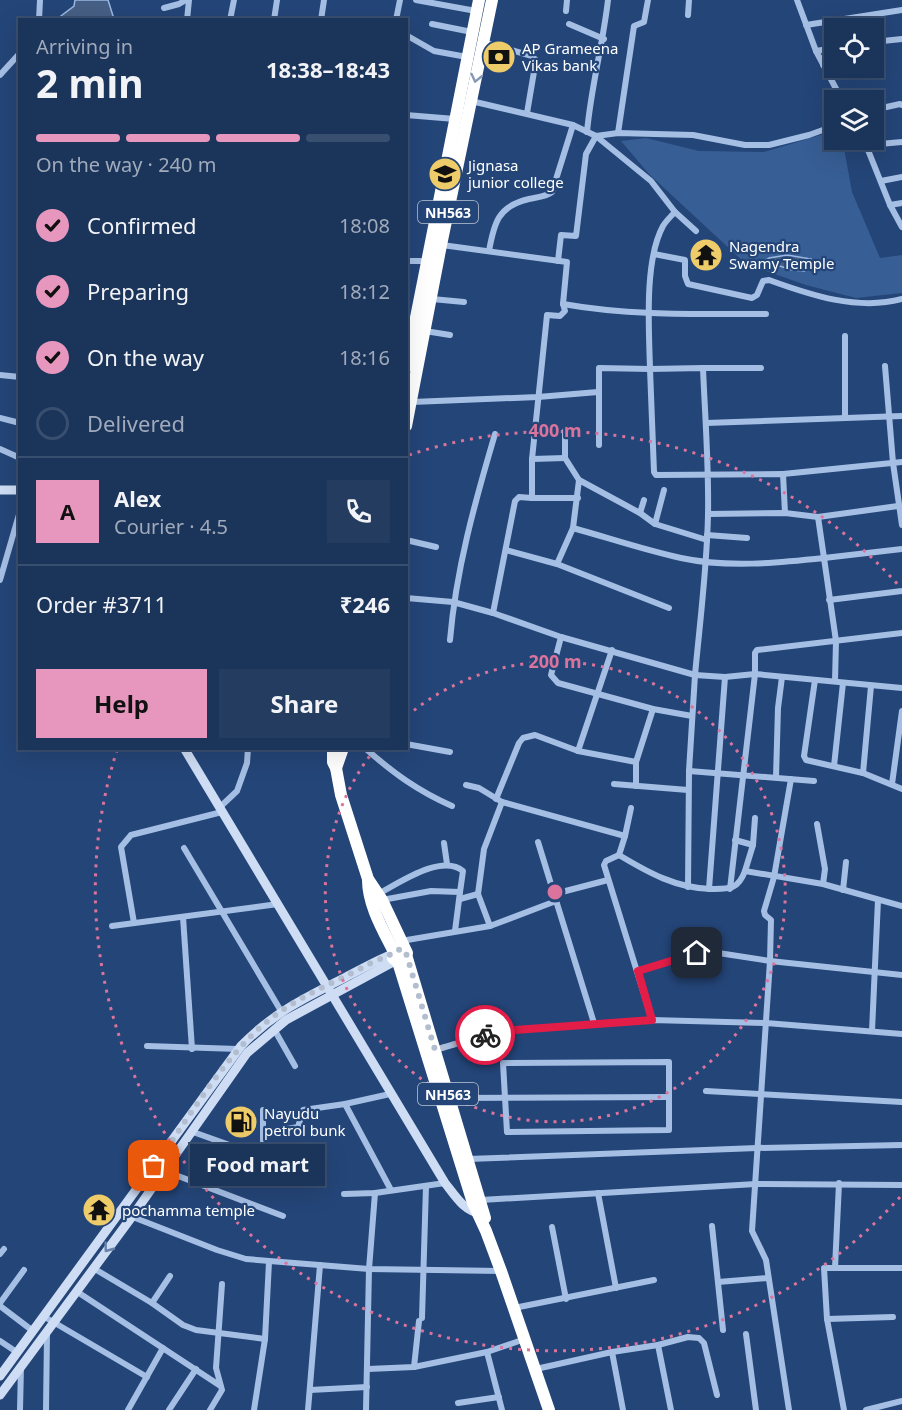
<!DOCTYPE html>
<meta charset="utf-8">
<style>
:root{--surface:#1b345a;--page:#243c60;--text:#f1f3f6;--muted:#a0aabb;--line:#394f70;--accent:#e797bd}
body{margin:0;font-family:"Noto Sans",sans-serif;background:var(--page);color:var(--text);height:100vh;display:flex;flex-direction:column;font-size:22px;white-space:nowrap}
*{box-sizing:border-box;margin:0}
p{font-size:20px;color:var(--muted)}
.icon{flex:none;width:33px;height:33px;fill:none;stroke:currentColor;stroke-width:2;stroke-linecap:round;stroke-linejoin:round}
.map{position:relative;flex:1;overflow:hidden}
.drawer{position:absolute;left:18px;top:18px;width:390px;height:732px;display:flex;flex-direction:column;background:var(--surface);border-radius:0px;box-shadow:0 6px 24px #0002,0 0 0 2px var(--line)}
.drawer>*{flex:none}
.buttons{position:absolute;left:824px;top:18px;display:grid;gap:12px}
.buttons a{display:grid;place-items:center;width:60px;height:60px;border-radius:0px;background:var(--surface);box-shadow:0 6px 24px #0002,0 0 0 2px var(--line);font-size:30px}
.pin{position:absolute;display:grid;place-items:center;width:51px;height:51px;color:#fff;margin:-26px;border-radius:12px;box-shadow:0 3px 9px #0006}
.courier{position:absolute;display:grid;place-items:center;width:60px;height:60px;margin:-30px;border:4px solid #e11d48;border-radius:50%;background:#fff;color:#222;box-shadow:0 2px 8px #0007}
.bubble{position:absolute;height:42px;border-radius:0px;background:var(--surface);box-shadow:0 6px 24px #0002,0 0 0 2px var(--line);font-size:20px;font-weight:700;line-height:42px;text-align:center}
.head em{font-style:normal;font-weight:700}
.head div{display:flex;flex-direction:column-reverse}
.head{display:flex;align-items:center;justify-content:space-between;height:102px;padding:0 18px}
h1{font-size:39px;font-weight:700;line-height:45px}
.bar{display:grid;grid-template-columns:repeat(4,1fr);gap:9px 6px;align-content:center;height:72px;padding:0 18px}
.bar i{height:8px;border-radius:4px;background:var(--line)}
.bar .on{background:var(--accent)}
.bar p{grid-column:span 4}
.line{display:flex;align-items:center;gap:15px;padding:0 18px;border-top:2px solid var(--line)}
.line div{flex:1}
.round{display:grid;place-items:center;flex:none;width:63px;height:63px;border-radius:0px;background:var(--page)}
ol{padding:0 18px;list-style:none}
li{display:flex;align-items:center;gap:18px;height:66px}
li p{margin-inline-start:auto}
li .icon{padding:6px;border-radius:50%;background:var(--accent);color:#111;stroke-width:4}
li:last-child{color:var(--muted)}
li i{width:33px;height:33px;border:3px solid var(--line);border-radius:50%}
.cta{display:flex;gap:12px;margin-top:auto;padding:12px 18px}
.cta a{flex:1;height:69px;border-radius:0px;background:var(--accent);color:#111;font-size:24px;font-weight:700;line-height:69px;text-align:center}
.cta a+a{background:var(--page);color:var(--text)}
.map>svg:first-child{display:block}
</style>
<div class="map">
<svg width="902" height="1410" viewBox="0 0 902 1410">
<rect width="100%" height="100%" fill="#244578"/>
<polygon fill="#375e95" points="834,131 834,140 850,140 843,143 852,192 880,258 902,255 902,293 856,298 806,285 746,264 649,174 621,141 646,138 699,151 764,152"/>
<g fill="#465f84" stroke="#99b9e4" stroke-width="1.5">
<polygon points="75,0 108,0 114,19 57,19 74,6"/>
<polygon points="787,255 811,259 805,271 792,270 764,261 769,258"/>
</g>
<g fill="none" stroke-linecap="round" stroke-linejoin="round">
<g stroke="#a5bfe4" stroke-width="6">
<polyline points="416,0 476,11"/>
<polyline points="797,0 816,51 842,100"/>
<polyline points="164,8 179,4 186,0"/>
<polyline points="566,11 567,0"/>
<polyline points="688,15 689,0"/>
<polyline points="39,20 40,0"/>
<polyline points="187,20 189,0"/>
<polyline points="230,20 234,0"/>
<polyline points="274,20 277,0"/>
<polyline points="321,20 324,0"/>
<polyline points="396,20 400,0"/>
<polyline points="432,24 472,32"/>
<polyline points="569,24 604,39"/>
<polyline points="806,25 902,10"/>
<polyline points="406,35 434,51 467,57"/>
<polyline points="483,42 532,56 536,60 527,113"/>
<polyline points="873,42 902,39"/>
<polyline points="816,51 834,48"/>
<polyline points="823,65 834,63"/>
<polyline points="0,75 20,53"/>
<polyline points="471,101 573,125 596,136 618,133 693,135 745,145 769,145 809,135 834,126"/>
<polyline points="873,110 900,104 902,105"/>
<polyline points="406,115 455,119"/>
<path d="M587,132C591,87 603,44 608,0"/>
<polyline points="618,133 634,26 644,22 648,0"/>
<polyline points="864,140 890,205 902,227"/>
<polyline points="868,145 902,142"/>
<polyline points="881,181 902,177"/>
<polyline points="890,205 902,203"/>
<path d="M442,245L567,262L563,304C630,316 698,314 766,314"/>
<path d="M489,251C494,223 498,206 529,199C538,197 545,197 552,192L573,125"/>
<path d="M654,254L685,260V276L688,284L752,298L757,295L763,281L769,280C810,295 858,311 902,299"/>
<polyline points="406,261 427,261"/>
<polyline points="558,261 561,235 576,236 586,154 596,136 651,181 675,212 696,231"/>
<polyline points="432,299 464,302"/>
<polyline points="563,304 565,311 560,316 547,315 532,459 532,498 578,498"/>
<polyline points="425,331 450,335"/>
<polyline points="885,366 893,463 902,525"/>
<polyline points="703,368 761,368"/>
<polyline points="0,375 20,377"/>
<polyline points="412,402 538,397 598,392"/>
<polyline points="0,418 20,423"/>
<polyline points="845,418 845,336"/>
<polyline points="706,423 902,416"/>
<polyline points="565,431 565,458 579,480"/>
<path d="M599,445V368L650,369C649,329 644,261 663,226C666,221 671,216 675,212"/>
<polyline points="0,449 20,458"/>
<polyline points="532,459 565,458"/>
<polyline points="783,474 902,462"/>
<polyline points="640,513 644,500"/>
<polyline points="708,514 785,513 818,517 898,506"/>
<polyline points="818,517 824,558 902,549"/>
<polyline points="655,524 664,490"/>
<polyline points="573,528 579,480 640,513 655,524 707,540"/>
<polyline points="707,535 747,538"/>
<polyline points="406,540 436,547"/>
<polyline points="506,550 557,564 669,608"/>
<path d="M557,564L573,528C609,538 644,550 681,558C727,568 777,563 824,558L836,641L835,681"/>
<polyline points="0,580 20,511"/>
<path d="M406,598L453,602L493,613L561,637L695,675C700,621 707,568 708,515C709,466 705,417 703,368L650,369L654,472L656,475L783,474L785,513"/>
<polyline points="829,600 902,591"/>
<polyline points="493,613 515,501 519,497 532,498"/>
<polyline points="561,637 551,675 558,683 653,709 692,716"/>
<path d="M450,640C456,569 475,502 495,434"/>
<polyline points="815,680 804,756 806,760 863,773 902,789"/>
<polyline points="406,744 450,752"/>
<path d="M365,748C393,773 418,791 452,806"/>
<polyline points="578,751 612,650"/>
<polyline points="636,762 653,709"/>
<polyline points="834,766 843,683"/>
<polyline points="689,771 814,781"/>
<polyline points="863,773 871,686"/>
<polyline points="776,777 778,708 782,677"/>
<polyline points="614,784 688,790"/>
<polyline points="892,784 902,711"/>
<path d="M466,785L479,788L502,802L625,836L619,855C649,873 676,888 711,889C729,889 738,890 745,871L823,884L902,906"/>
<polyline points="496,799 519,743 523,738 535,735 578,751 636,762 636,786"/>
<polyline points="219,808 237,791 247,763 248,748"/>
<polyline points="817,824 825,869 823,884"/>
<polyline points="625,836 631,808"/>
<polyline points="735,840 753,845"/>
<polyline points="538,842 554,894"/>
<polyline points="444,843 447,864"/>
<polyline points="184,848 281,1011"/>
<polyline points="619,855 606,861 604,865 652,1020"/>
<polyline points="745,871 753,845 755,818"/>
<polyline points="688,887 689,771 695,675 725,677 755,674 902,688"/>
<polyline points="709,889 725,677"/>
<polyline points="730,889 755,674 755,653 757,650 902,633"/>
<polyline points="843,890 846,862"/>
<path d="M378,894C399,883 442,853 463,871L460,892"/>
<polyline points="460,899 478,894"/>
<polyline points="382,900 431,891 460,892 455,931"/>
<polyline points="183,917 192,1049"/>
<polyline points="134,923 121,847 131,835 222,812"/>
<polyline points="112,926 278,904"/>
<polyline points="490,926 478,894 484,849 502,802"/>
<polyline points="401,941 490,926 556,901"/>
<polyline points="638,971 697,953 712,952 770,961 902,975"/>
<polyline points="594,1023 554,894 608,880"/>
<polyline points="274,1029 295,1066"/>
<polyline points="872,1031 878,900"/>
<polyline points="147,1046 238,1049"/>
<polyline points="435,1050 489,1034 515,1030 652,1020 766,1023 902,1034"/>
<polygon points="669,1062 669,1130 507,1132 503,1063"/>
<polyline points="706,1091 902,1102"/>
<polyline points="449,1098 669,1097"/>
<polyline points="345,1104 391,1190"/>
<polyline points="263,1110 263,1181"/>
<polyline points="193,1132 263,1157"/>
<polyline points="264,1133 298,1127 303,1110 345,1104 390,1094"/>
<polyline points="468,1159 757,1148 902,1145"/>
<polyline points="165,1171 283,1216"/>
<polyline points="839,1183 835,1268 824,1268 827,1319 844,1410"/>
<polyline points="598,1193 616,1288"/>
<polyline points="344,1194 375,1193 445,1183"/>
<polyline points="481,1200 756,1184 902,1185"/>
<polyline points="120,1212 217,1250 246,1259 369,1269 501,1271"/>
<polyline points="712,1226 723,1330"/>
<polyline points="552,1227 566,1299"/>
<polyline points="0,1254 4,1249"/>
<polyline points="93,1268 152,1303 183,1325 196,1330 265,1339"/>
<polyline points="835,1268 902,1268"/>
<polyline points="718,1282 768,1278"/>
<polyline points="76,1291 219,1385"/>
<polyline points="0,1303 24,1270"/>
<polyline points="152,1303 170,1276"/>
<polyline points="0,1306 33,1331"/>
<polyline points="514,1308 654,1280"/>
<polyline points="43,1316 147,1377"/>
<polyline points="422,1318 426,1186"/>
<polyline points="827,1319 893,1317"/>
<polyline points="746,1334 756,1410"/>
<polyline points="0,1341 18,1353"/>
<polyline points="658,1345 671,1410"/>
<polyline points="487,1352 502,1410"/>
<polyline points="612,1352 623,1410"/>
<polyline points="414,1367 419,1321"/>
<polyline points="368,1369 414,1367 487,1352 525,1339"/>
<polyline points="536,1369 612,1352 658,1345 688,1337 699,1338 704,1343 717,1395"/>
<polyline points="310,1390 367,1387"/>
<polyline points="458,1403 499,1397"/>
<polyline points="20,1410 21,1366"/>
<polyline points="46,1410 47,1334"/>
<polyline points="128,1410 163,1348"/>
<polyline points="169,1410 196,1369"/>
<polyline points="210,1410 222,1390 216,1368 222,1284"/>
<polyline points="254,1410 265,1339 269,1262"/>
<polyline points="308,1410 320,1265"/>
<polyline points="366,1410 369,1269 375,1193"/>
<polyline points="789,1410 766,1260 752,1231 770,961 771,920 765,915 764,911 774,877 791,779"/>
<polyline points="866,1410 902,1401"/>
</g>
<g stroke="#ceddf4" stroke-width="9">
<polyline points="0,490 20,490"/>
<path d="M184,748L445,1183C454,1194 465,1213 481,1213"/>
<path d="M0,1376L241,1046C273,1013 306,997 346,977C362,969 377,960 393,954"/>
<polyline points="0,1395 131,1218 247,1053 286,1020 395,961"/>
</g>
<g stroke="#fff" stroke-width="12">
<polyline points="406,368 479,0"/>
<polyline points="406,426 441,245 492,0"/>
<polyline points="333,748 333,762 336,768 341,795 368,879 382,900 407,953 405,960 398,962 393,958 394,952 400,949 403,949"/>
<polyline points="336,768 343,748"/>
<path d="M368,880C368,905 383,930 394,952"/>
<polyline points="407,958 485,1218"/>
<polyline points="398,962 473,1203 486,1231 501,1271 549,1410"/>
</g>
</g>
<defs><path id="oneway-chevron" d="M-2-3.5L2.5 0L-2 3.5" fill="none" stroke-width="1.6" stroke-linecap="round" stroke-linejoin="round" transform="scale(1.5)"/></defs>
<use stroke="#8799b5" href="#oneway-chevron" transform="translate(476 78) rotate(103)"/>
<use stroke="#6882aa" href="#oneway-chevron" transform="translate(108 1248) rotate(127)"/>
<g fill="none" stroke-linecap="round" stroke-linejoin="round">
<path stroke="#b2bed0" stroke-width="6" stroke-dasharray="0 10.8" d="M154,1166C192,1115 228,1047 281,1011C309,992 344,978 373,962C382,958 390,956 397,950L403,949L406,953L435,1050L485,1035"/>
<polyline stroke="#e11d48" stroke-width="8" points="485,1035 515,1030 652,1020 638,971 697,953"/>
</g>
<g fill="none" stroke="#da749d" stroke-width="3" stroke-dasharray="3 6">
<path d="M407 716A230 230 0 1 1 375 749"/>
<path d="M900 1197A461 461 0 0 1 117 750M409 455A461 461 0 0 1 900 587"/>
</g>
<defs>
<symbol id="bank-disc" viewBox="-11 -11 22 22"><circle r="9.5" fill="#eecc69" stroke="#244578"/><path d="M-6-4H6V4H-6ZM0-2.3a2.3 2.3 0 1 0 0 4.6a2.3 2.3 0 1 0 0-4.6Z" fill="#111"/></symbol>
<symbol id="university-disc" viewBox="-11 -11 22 22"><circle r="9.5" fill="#eecc69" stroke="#244578"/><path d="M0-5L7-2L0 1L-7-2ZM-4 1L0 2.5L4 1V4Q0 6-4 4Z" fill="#111"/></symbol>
<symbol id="temple-disc" viewBox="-11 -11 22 22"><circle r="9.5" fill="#eecc69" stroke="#244578"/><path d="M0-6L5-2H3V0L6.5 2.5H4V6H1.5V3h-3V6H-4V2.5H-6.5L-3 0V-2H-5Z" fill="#111"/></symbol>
<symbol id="fuel-disc" viewBox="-11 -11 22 22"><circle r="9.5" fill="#eecc69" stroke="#244578"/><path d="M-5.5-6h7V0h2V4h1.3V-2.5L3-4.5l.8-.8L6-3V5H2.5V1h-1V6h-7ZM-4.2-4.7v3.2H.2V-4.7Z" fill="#111"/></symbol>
</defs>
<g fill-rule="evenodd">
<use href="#bank-disc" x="480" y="38" width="38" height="38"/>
<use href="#university-disc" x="426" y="155" width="38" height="38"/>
<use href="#temple-disc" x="687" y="236" width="38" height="38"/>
<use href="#fuel-disc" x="222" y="1103" width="38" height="38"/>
<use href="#temple-disc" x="80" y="1191" width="38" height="38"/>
</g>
<g text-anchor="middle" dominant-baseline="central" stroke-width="4.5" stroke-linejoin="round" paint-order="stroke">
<g fill="#244578" stroke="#bdc7d6" stroke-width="1.5">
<rect x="418" y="201" width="60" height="22" rx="4.5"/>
<rect x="418" y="1083" width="60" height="22" rx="4.5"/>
</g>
<g font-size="14" font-weight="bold" fill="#fff">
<text x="448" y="212">NH563</text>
<text x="448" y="1094">NH563</text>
</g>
<g font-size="15" fill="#fff" stroke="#244578" text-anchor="start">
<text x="522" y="48">AP Grameena<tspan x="522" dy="17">Vikas bank</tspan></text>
<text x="468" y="165">Jignasa<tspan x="468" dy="17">junior college</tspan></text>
<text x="729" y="246">Nagendra<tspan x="729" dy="17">Swamy Temple</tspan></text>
<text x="264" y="1113">Nayudu<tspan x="264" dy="17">petrol bunk</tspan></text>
<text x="122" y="1210">pochamma temple</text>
</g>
</g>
<circle cx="555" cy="892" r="9" fill="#da749d" stroke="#244578" stroke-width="3"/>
<g font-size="18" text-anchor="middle" font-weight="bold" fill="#da749d" stroke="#244578" stroke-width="4.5" stroke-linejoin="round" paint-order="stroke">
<text x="555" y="437">400 m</text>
<text x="555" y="668">200 m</text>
</g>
</svg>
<div class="buttons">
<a><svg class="icon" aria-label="locate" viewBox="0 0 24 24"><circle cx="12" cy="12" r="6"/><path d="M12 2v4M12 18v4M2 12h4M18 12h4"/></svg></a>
<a><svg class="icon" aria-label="layers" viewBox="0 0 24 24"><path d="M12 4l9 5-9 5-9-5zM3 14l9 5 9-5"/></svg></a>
</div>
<div class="pin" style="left:154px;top:1166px;background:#ea580c"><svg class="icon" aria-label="bag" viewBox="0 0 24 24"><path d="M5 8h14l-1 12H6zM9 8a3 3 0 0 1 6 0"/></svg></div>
<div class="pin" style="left:697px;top:953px;background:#1f2937"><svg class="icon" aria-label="home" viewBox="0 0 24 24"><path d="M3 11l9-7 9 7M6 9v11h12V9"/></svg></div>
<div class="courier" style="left:485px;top:1035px"><svg class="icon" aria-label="bike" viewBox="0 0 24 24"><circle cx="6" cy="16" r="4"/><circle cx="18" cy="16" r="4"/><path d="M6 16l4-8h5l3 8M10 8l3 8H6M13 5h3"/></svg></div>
<div class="bubble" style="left:190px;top:1144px;width:135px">Food mart</div>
<section class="drawer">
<div class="head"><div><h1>2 min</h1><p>Arriving in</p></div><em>18:38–18:43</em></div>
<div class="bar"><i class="on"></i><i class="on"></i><i class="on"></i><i></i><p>On the way · 240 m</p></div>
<ol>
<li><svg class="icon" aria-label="check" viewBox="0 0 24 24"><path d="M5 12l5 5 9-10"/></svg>Confirmed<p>18:08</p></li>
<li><svg class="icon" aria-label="check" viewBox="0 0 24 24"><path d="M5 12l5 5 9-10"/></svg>Preparing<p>18:12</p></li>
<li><svg class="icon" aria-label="check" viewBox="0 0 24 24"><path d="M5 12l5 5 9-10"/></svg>On the way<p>18:16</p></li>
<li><i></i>Delivered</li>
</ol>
<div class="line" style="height:108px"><b class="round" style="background:var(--accent);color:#111">A</b><div><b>Alex</b><p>Courier · 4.5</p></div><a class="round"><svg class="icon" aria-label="phone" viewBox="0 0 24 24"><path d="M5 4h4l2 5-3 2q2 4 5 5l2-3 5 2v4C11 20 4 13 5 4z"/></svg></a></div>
<div class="line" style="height:78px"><div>Order #3711</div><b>₹246</b></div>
<div class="cta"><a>Help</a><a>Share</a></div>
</section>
</div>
